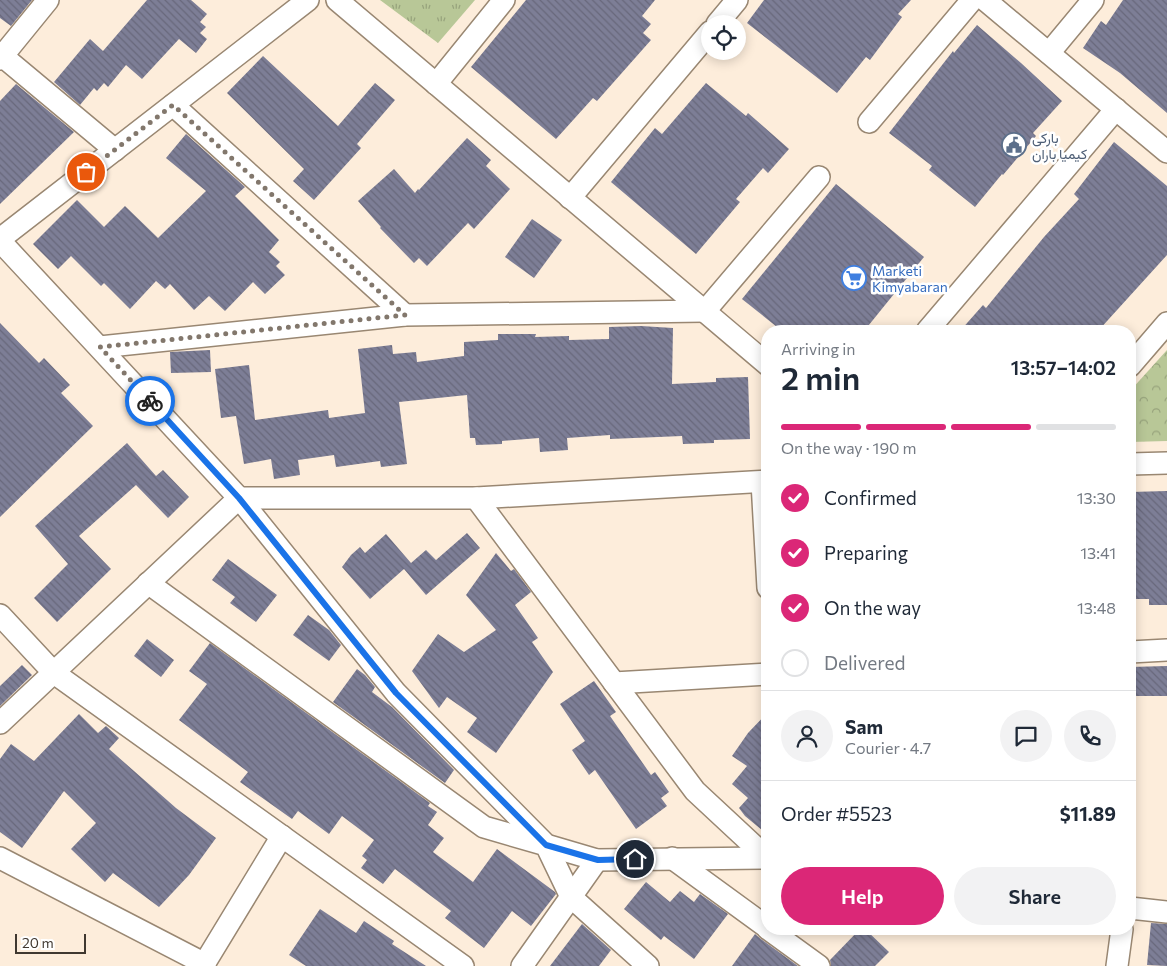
<!DOCTYPE html>
<meta charset="utf-8">
<style>
:root{--surface:#fff;--page:#f2f2f3;--text:#1f2937;--muted:#747a83;--line:#e0e1e3;--accent:#db2777}
body{margin:0;font-family:Commissioner,Vazirmatn,sans-serif;background:var(--page);color:var(--text);height:100vh;display:flex;flex-direction:column;font-size:19px;white-space:nowrap}
*{box-sizing:border-box;margin:0}
p{font-size:16px;color:var(--muted)}
.icon{flex:none;width:28px;height:28px;fill:none;stroke:currentColor;stroke-width:2;stroke-linecap:round;stroke-linejoin:round}
.map{position:relative;flex:1;overflow:hidden}
.panel{position:absolute;left:761px;top:325px;width:375px;height:610px;display:flex;flex-direction:column;background:var(--surface);border-radius:20px;box-shadow:0 2px 12px #0003}
.panel>*{flex:none}
.tools{position:absolute;left:701px;top:15px;display:grid;gap:10px}
.tools a{display:grid;place-items:center;width:45px;height:45px;border-radius:50%;background:var(--surface);box-shadow:0 2px 12px #0003;font-size:25px}
.scale{position:absolute;left:15px;bottom:12px;width:71px;box-sizing:border-box;padding-left:5px;border:2px solid #403830;border-top:0;font-size:14px;line-height:18px;white-space:nowrap;color:#403830;-webkit-text-stroke:4px #fff;paint-order:stroke}
.pin{position:absolute;display:grid;place-items:center;width:42px;height:42px;color:#fff;margin:-21px;border:2px solid #fff;border-radius:50%;box-shadow:0 1px 5px #0007}
.courier{position:absolute;display:grid;place-items:center;width:50px;height:50px;margin:-25px;border:4px solid #1a73e8;border-radius:50%;background:#fff;color:#222;box-shadow:0 1px 6px #0007}
.head em{font-style:normal;font-weight:600}
.head div{display:flex;flex-direction:column-reverse}
.head{display:flex;align-items:center;justify-content:space-between;height:85px;padding:0 20px}
h1{font-size:32px;font-weight:600;line-height:38px}
.bar{display:grid;grid-template-columns:repeat(4,1fr);gap:8px 5px;align-content:center;height:60px;padding:0 20px}
.bar i{height:6px;border-radius:4px;background:var(--line)}
.bar .active{background:var(--accent)}
.bar p{grid-column:span 4}
.line{display:flex;align-items:center;gap:12px;padding:0 20px;border-top:1px solid var(--line)}
.line div{flex:1}
.round{display:grid;place-items:center;flex:none;width:52px;height:52px;border-radius:26px;background:var(--page)}
ol{padding:0 20px;list-style:none}
li{display:flex;align-items:center;gap:15px;height:55px}
li p{margin-inline-start:auto}
li .icon{padding:5px;border-radius:50%;background:var(--accent);color:#fff;stroke-width:4}
li:last-child{color:var(--muted)}
li i{width:28px;height:28px;border:2px solid var(--line);border-radius:50%}
.primary-button{display:flex;gap:10px;margin-top:auto;padding:10px 20px}
.primary-button a{flex:1;height:58px;border-radius:30px;background:var(--accent);color:#fff;font-size:20px;font-weight:600;line-height:58px;text-align:center}
.primary-button a+a{background:var(--page);color:var(--text)}
.map>svg:first-child{display:block}
</style>
<div class="map">
<svg width="1167" height="966" viewBox="0 0 1167 966">
<defs>
<pattern id="grass-tufts" width="24" height="20" patternUnits="userSpaceOnUse" patternTransform="scale(1.25)"><rect width="24" height="20" fill="#b8c797"/><path d="M3 7l-1-3M5 7V3M7 7l1-3M15 17l-1-3M17 17v-4M19 17l1-3" fill="none" stroke="#97a37c"/></pattern>
<pattern id="park-crowns" width="20" height="18" patternUnits="userSpaceOnUse" patternTransform="scale(1.25)"><rect width="20" height="18" fill="#b8c797"/><path d="M2 6a3 3 0 1 1 6 0M12 15a3 3 0 1 1 6 0" fill="none" stroke="#97a37c"/></pattern>
<pattern id="building-back-hatch" width="6" height="6" patternUnits="userSpaceOnUse" patternTransform="scale(1.25)"><rect width="6" height="6" fill="#7d7e96"/><path d="M-1 5l2 2M0 0l6 6M5-1l2 2" fill="none" stroke="#68687b"/></pattern>
</defs>
<rect width="100%" height="100%" fill="#fdeddb"/>
<polygon fill="url(#grass-tufts)" points="380,0 475,0 438,43"/>
<polygon fill="url(#park-crowns)" points="1167,350 1167,441 1130,442 1130,391"/>
<g fill="url(#building-back-hatch)">
<polygon points="0,0 32,0 11,26 0,18"/>
<polygon points="147,0 191,0 207,14 200,22 206,27 200,33 207,39 196,53 179,39 142,79 126,65 108,87 104,83 97,91 94,88 80,105 54,82 90,39 103,51"/>
<polygon points="526,0 655,0 642,16 651,24 643,33 651,40 597,101 593,98 556,139 471,67"/>
<polygon points="764,0 911,0 898,14 902,17 870,60 866,57 837,93 747,23"/>
<polygon points="1123,0 1167,0 1167,113 1120,73 1083,48 1101,21 1106,25"/>
<polygon points="977,25 1021,63 1062,101 1033,133 1036,136 1003,175 1002,174 975,207 929,170 932,166 889,133 953,51 954,53"/>
<polygon points="263,56 338,126 375,83 395,100 357,144 361,148 314,200 293,181 304,169 227,93"/>
<polygon points="706,83 746,116 748,113 789,149 768,173 763,168 736,199 740,202 696,254 611,182 655,128 662,134"/>
<polygon points="16,84 74,132 0,204 0,101"/>
<polygon points="186,134 245,187 235,196 279,240 269,252 280,262 276,266 285,275 265,294 253,282 225,311 209,296 194,310 170,284 165,289 156,281 130,309 104,283 101,286 71,256 58,269 33,244 77,200 104,227 125,206 158,238 206,191 166,158"/>
<polygon points="467,138 491,160 486,166 510,189 474,229 468,223 427,266 419,258 414,263 380,228 381,227 358,201 394,169 415,193 418,189 419,190"/>
<polygon points="1114,142 1167,186 1167,255 1098,331 960,331 983,305 986,308 1044,237 1079,199 1074,194"/>
<polygon points="836,184 924,257 864,331 782,331 742,299"/>
<polygon points="532,219 562,240 534,278 505,257"/>
<polygon points="0,323 39,363 44,358 70,385 61,393 93,426 0,517"/>
<polygon points="641,326 673,328 672,384 716,382 716,378 748,377 750,439 714,440 714,443 683,444 682,436 610,439 610,435 567,438 568,450 540,452 539,438 502,441 502,444 476,445 475,438 470,438 467,395 399,402 407,464 381,467 380,461 336,467 334,455 298,460 300,475 274,479 271,459 244,464 236,416 221,418 215,369 249,365 255,420 328,410 329,418 365,413 358,349 392,345 393,354 416,352 417,362 464,356 464,342 498,340 498,334 536,334 535,337 569,336 569,340 609,339 609,327"/>
<polygon points="210,350 211,372 171,373 170,352"/>
<polygon points="127,443 156,476 163,470 189,497 168,518 136,485 79,536 111,569 57,622 34,598 68,564 35,526"/>
<polygon points="1167,491 1167,605 1149,605 1149,599 1130,599 1130,492"/>
<polygon points="467,533 480,548 426,595 404,569 370,599 342,567 351,555 360,547 365,553 386,534 411,563 426,550 436,560"/>
<polygon points="496,553 511,571 514,569 531,592 515,605 538,638 532,642 553,672 496,753 467,732 477,718 447,697 439,708 412,671 438,634 464,652 496,630 466,595"/>
<polygon points="228,559 277,595 256,622 230,603 235,597 212,580"/>
<polygon points="308,615 329,630 341,645 329,661 293,635"/>
<polygon points="147,639 174,660 161,677 134,656"/>
<polygon points="210,643 430,803 428,806 437,812 428,825 444,838 433,852 473,882 497,849 555,892 556,894 531,926 512,911 484,948 445,918 451,911 395,869 383,884 361,868 367,860 362,856 374,840 342,816 329,834 298,811 292,819 240,782 248,772 179,720 207,684 189,671"/>
<polygon points="22,665 32,675 0,706 0,686"/>
<polygon points="1167,666 1167,696 1130,696 1130,667"/>
<polygon points="357,669 365,675 375,687 372,692 392,707 454,770 445,783 333,702"/>
<polygon points="594,681 616,712 610,716 651,775 655,772 669,792 661,798 667,806 636,829 595,770 589,775 572,750 585,741 560,704"/>
<polygon points="768,712 768,835 745,816 739,808 748,798 732,784 747,766 732,756 748,733"/>
<polygon points="79,714 98,733 106,726 119,738 109,749 176,808 216,838 189,875 159,907 113,873 105,882 71,849 96,823 64,791 22,848 0,832 0,759 11,744 34,761"/>
<polygon points="646,882 670,902 680,891 694,902 700,894 728,914 694,959 664,936 661,940 624,909"/>
<polygon points="320,909 356,933 364,921 394,941 392,944 426,966 306,966 289,955"/>
<polygon points="1151,923 1167,924 1167,966 1147,965"/>
<polygon points="582,924 611,950 599,966 550,966"/>
<polygon points="860,929 865,929 889,952 875,966 831,966 830,960"/>
<polygon points="755,934 761,939 798,966 732,966"/>
</g>
<g fill="none" stroke-linecap="round" stroke-linejoin="round">
<defs>
<g id="minor">
<polyline points="337,0 768,365"/>
<polyline points="985,0 1167,152"/>
<polyline points="717,24 737,0"/>
<polyline points="1049,53 1093,0"/>
<polyline points="0,54 115,150"/>
<polyline points="0,59 48,0"/>
<polyline points="436,84 504,0"/>
<polyline points="173,105 405,315"/>
<polyline points="869,122 972,0"/>
<polyline points="570,198 710,32"/>
<polyline points="0,239 308,0"/>
<polyline points="0,241 239,498 396,693 546,845 597,860 768,858"/>
<polyline points="927,331 1116,109"/>
<polyline points="100,347 405,315 705,311 819,177"/>
<polyline points="1130,366 1167,323"/>
<polyline points="1130,464 1167,463"/>
<polyline points="762,482 768,588"/>
<polyline points="476,498 695,791 767,858"/>
<polyline points="148,583 484,827 546,845 571,897 648,966"/>
<polyline points="0,615 54,673 463,966"/>
<polyline points="1130,652 1167,650"/>
<polyline points="614,683 768,674"/>
<polyline points="0,723 239,498 476,498 768,481"/>
<polyline points="0,858 205,964"/>
<polyline points="672,858 768,928"/>
<polyline points="1130,908 1167,912"/>
<polyline points="768,929 819,966"/>
<polyline points="203,966 282,836"/>
<polyline points="522,966 597,860"/>
<polyline points="1117,966 1122,929"/>
</g>
</defs>
<use href="#minor" stroke="#998772" stroke-width="24"/>
<use href="#minor" stroke="#fff" stroke-width="21"/>
</g>
<g fill="none" stroke-linecap="round" stroke-linejoin="round">
<polyline stroke="#82776c" stroke-width="5" stroke-dasharray="0 9" points="86,172 173,105 405,315 100,347 150,401"/>
<polyline stroke="#1a73e8" stroke-width="6" points="150,401 239,498 396,693 546,845 598,860 635,859"/>
</g>
<defs>
<symbol id="civic-ring" viewBox="-11 -11 22 22"><circle r="9.5" fill="#fff" stroke="#5c6f8a" stroke-width="1.5"/><path d="M-.6-6.5H3V-4.5H.6V-3L4-1V1h2V6H-6V1h2V-1L-.6-3ZM-1.2 2.5V6h2.4V2.5Z" fill="#5c6f8a"/></symbol>
<symbol id="supermarket-ring" viewBox="-11 -11 22 22"><circle r="9.5" fill="#fff" stroke="#3f7fe0" stroke-width="1.5"/><path d="M-6-5.5h2.5l.6 2H6L4.5 2H-2.5L-4.4-4H-6ZM-1.5 3.2a1.3 1.3 0 1 0 .1 0ZM3 3.2a1.3 1.3 0 1 0 .1 0Z" fill="#3f7fe0"/></symbol>
</defs>
<g fill-rule="evenodd">
<use href="#civic-ring" x="1000" y="131" width="28" height="28"/>
<use href="#supermarket-ring" x="840" y="264" width="28" height="28"/>
</g>
<g text-anchor="middle" dominant-baseline="central" stroke-width="5" stroke-linejoin="round" paint-order="stroke">
<g font-size="14" fill="#4e5e75" stroke="#fff" text-anchor="start">
<text x="1032" y="137">باركى<tspan x="1032" dy="16">كيميا باران</tspan></text>
</g>
<g font-size="14" fill="#366cbe" stroke="#fff" text-anchor="start">
<text x="872" y="270">Marketi<tspan x="872" dy="16">Kimyabaran</tspan></text>
</g>
</g>
</svg>
<div class="tools">
<a><svg class="icon" aria-label="locate" viewBox="0 0 24 24"><circle cx="12" cy="12" r="6"/><path d="M12 2v4M12 18v4M2 12h4M18 12h4"/></svg></a>
</div>
<div class="scale">20 m</div>
<div class="pin" style="left:86px;top:172px;background:#ea580c"><svg class="icon" aria-label="bag" viewBox="0 0 24 24"><path d="M5 8h14l-1 12H6zM9 8a3 3 0 0 1 6 0"/></svg></div>
<div class="pin" style="left:635px;top:859px;background:#1f2937"><svg class="icon" aria-label="home" viewBox="0 0 24 24"><path d="M3 11l9-7 9 7M6 9v11h12V9"/></svg></div>
<div class="courier" style="left:150px;top:401px"><svg class="icon" aria-label="bike" viewBox="0 0 24 24"><circle cx="6" cy="16" r="4"/><circle cx="18" cy="16" r="4"/><path d="M6 16l4-8h5l3 8M10 8l3 8H6M13 5h3"/></svg></div>
<section class="panel">
<div class="head"><div><h1>2 min</h1><p>Arriving in</p></div><em>13:57–14:02</em></div>
<div class="bar"><i class="active"></i><i class="active"></i><i class="active"></i><i></i><p>On the way · 190 m</p></div>
<ol>
<li><svg class="icon" aria-label="check" viewBox="0 0 24 24"><path d="M5 12l5 5 9-10"/></svg>Confirmed<p>13:30</p></li>
<li><svg class="icon" aria-label="check" viewBox="0 0 24 24"><path d="M5 12l5 5 9-10"/></svg>Preparing<p>13:41</p></li>
<li><svg class="icon" aria-label="check" viewBox="0 0 24 24"><path d="M5 12l5 5 9-10"/></svg>On the way<p>13:48</p></li>
<li><i></i>Delivered</li>
</ol>
<div class="line" style="height:90px"><a class="round"><svg class="icon" aria-label="person" viewBox="0 0 24 24"><circle cx="12" cy="8" r="4"/><path d="M4 21q1-7 8-7t8 7"/></svg></a><div><b>Sam</b><p>Courier · 4.7</p></div><a class="round"><svg class="icon" aria-label="chat" viewBox="0 0 24 24"><path d="M4 5h16v11H9l-5 4z"/></svg></a><a class="round"><svg class="icon" aria-label="phone" viewBox="0 0 24 24"><path d="M5 4h4l2 5-3 2q2 4 5 5l2-3 5 2v4C11 20 4 13 5 4z"/></svg></a></div>
<div class="line" style="height:65px"><div>Order #5523</div><b>$11.89</b></div>
<div class="primary-button"><a>Help</a><a>Share</a></div>
</section>
</div>
